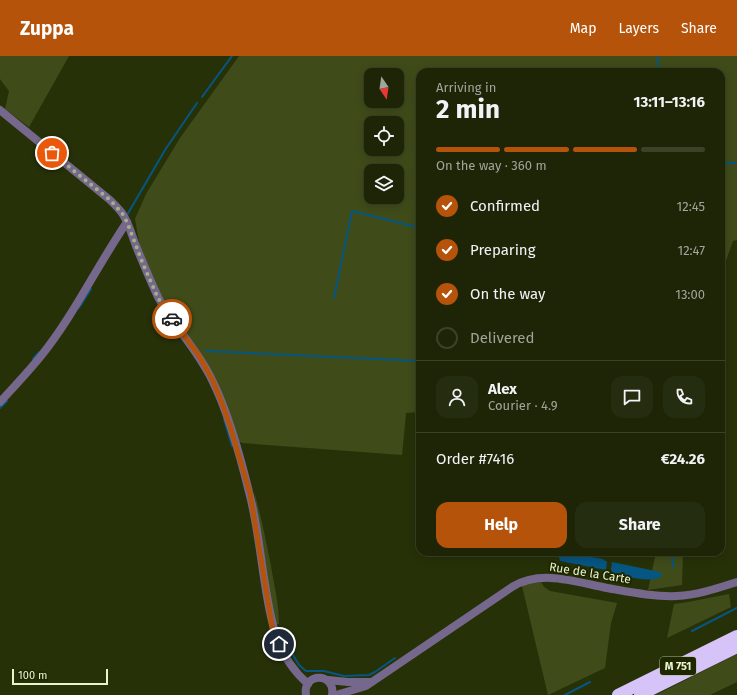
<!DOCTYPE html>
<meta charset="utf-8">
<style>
:root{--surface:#1d2506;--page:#252d10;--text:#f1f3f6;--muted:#a0a59b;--line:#3b4228;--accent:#b45309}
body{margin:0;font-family:"Fira Sans",sans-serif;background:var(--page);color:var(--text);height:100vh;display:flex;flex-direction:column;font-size:15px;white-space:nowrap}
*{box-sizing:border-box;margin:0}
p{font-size:13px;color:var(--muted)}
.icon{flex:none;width:22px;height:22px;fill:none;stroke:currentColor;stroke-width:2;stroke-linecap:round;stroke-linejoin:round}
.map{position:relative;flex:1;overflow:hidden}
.panel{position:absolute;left:416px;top:12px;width:309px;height:488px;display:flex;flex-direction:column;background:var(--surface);border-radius:12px;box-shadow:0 2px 10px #0003,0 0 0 1px var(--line)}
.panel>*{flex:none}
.needle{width:26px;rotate:167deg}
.fabs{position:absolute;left:364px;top:12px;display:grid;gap:8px}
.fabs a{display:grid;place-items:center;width:40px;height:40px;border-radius:8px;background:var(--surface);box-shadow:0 2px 10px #0003,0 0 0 1px var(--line);font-size:20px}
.scale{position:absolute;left:12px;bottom:10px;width:96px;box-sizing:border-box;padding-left:4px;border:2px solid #e8f4ce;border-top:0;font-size:11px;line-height:14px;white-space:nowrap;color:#e8f4ce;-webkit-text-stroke:3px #1e2700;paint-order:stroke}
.pin{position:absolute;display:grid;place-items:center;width:34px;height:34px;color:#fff;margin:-17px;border:2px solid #fff;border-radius:50%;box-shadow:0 1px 4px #0007}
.courier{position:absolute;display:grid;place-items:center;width:40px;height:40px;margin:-20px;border:3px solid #b45309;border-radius:50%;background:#fff;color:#222;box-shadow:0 1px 5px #0007}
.overview em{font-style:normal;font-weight:700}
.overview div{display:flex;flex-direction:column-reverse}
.overview{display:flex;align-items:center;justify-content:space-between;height:68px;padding:0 20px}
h1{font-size:26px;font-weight:700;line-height:30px}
.bar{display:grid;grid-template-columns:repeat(4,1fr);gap:6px 4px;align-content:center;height:48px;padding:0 20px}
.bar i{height:5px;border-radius:3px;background:var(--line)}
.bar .on{background:var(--accent)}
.bar p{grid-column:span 4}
.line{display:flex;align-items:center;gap:10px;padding:0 20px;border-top:1px solid var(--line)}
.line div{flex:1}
.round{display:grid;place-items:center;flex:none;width:42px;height:42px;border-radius:12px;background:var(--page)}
ol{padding:0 20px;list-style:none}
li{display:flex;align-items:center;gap:12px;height:44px}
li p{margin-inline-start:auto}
li .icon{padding:4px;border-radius:50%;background:var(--accent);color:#fff;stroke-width:4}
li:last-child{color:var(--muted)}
li i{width:22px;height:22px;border:2px solid var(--line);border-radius:50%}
.primary-button{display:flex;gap:8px;margin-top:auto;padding:8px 20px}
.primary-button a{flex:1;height:46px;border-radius:12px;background:var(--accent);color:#fff;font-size:16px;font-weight:700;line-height:46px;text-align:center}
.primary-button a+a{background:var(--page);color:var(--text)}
header{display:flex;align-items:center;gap:24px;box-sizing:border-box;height:56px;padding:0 20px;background:var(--accent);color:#fff}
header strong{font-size:19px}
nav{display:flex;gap:22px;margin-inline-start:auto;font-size:14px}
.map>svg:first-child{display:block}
</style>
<header>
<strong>Zuppa</strong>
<nav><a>Map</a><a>Layers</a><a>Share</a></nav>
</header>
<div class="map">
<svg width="737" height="639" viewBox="0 0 737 639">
<rect width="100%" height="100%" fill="#273108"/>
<g fill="#3f4c19" fill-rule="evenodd">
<polygon points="0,0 69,0 29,71 5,53 9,35 0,23"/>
<path d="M239,0H737V184L733,185L721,219V16H420V356L406,357L402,399L242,387L234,382L222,347L174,268L143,208L135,163L146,138L180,82ZM371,19H397V45H371ZM371,67H397V93H371ZM371,115H397V141H371Z"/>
<path d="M254,435C261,460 266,485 271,510C274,529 279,548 279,568H275Z"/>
<polygon points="656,496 683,496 682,529 648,534"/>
<polygon points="531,526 541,526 544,531 550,535 617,547 611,567 605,612 548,639 522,530"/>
<polygon points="729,538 731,551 667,582 674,548 688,546"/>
<polygon points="737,598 737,626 710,639 656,639"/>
</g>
<g fill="#055683">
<polygon points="560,496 603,503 605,505 607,505 606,514 560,505 559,501"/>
<path d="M612,506L660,516L662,520C652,528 625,520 613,517L611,514Z"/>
</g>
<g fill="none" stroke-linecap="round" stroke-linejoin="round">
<g stroke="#055683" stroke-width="2">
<polyline points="657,0 660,16"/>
<polyline points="202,41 232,0"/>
<polyline points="721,107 735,107"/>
<polyline points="127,159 165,94 197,47"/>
<polyline points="721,189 722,189 721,192"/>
<polyline points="334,242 352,155 420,172"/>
<polyline points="79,252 91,233"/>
<polyline points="206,295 420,305"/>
<polyline points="33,303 39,296"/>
<polyline points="0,352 7,345"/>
<polyline points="224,363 232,390"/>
<polyline points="672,496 673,511"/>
<polyline points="692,575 737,552"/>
<polyline points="282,580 299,609 306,615 324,615 344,620 369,619 375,616 395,602"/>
<polyline points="565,639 590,626"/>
</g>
<g stroke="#75688c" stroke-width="8">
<path d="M0,54L110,144C114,148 119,153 122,157C129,167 132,180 136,190C143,207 150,224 158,241C173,270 198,294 212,324C229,358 240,399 249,436C257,465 260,498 265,528C271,567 277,601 308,628"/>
<path d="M0,346C14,331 28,316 41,300C74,259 97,210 127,166"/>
<polyline points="328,624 348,626 371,626"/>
<path d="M306,639C302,616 336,616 332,639"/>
<path d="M336,639L366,630L512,531C541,513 576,526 607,532C630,536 654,541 677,540C698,539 718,532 737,526"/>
</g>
<g stroke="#d6c3f7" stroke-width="12">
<polyline points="618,639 737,580"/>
<polyline points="640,639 737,591"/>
</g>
</g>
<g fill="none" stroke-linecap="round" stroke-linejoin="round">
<polyline stroke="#a4b089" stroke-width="4" stroke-dasharray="0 7.2" points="52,97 110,144 122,157 127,166 143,208 158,242 172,263"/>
<polyline stroke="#b45309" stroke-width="5" points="172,263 199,300 212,323 222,347 230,370 250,437 272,570 279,588"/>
</g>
<g text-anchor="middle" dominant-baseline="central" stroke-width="4" stroke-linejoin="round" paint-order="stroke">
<rect fill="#1e2700" stroke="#abb690" stroke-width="1" x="660" y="601" width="36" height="18" rx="3"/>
<g font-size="11" font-weight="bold" fill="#e8f4ce">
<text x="678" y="610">M 751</text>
</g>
<g font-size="12" fill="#e8f4ce" stroke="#1e2700">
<text transform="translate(590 517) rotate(9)">Rue de la Carte</text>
</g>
</g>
</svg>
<div class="fabs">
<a><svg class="needle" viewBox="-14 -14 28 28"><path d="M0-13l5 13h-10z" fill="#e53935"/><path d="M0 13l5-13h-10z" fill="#a0a59b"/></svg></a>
<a><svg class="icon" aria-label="locate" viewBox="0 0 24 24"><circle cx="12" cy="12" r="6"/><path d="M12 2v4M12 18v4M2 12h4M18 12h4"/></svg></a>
<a><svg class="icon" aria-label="layers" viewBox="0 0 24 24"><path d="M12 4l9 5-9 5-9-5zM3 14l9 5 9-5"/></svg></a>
</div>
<div class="scale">100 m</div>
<div class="pin" style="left:52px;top:97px;background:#ea580c"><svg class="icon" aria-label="bag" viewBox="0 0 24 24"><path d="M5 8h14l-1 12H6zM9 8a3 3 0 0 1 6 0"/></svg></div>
<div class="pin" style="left:279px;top:588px;background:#1f2937"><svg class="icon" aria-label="home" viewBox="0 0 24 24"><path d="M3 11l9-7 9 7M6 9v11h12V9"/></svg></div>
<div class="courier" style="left:172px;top:263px"><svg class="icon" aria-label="car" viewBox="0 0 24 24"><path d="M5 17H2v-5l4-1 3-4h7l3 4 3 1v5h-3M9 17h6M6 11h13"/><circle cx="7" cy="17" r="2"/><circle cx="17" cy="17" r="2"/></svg></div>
<section class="panel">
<div class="overview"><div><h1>2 min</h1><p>Arriving in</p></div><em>13:11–13:16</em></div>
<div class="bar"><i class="on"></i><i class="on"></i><i class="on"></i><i></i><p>On the way · 360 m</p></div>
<ol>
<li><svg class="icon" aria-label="check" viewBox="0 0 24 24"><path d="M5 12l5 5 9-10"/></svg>Confirmed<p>12:45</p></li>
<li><svg class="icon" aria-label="check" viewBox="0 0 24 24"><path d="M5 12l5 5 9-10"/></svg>Preparing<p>12:47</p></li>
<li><svg class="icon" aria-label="check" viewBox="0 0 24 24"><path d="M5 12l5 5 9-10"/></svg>On the way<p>13:00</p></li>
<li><i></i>Delivered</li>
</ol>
<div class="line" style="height:72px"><a class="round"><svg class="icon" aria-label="person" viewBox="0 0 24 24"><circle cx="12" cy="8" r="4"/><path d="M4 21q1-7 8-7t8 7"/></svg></a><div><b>Alex</b><p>Courier · 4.9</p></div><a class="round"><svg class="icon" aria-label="chat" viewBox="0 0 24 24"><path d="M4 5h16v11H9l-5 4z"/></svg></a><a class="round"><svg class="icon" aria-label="phone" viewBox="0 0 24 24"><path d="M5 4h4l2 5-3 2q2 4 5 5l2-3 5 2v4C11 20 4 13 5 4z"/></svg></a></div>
<div class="line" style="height:52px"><div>Order #7416</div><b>€24.26</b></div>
<div class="primary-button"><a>Help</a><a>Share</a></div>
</section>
</div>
